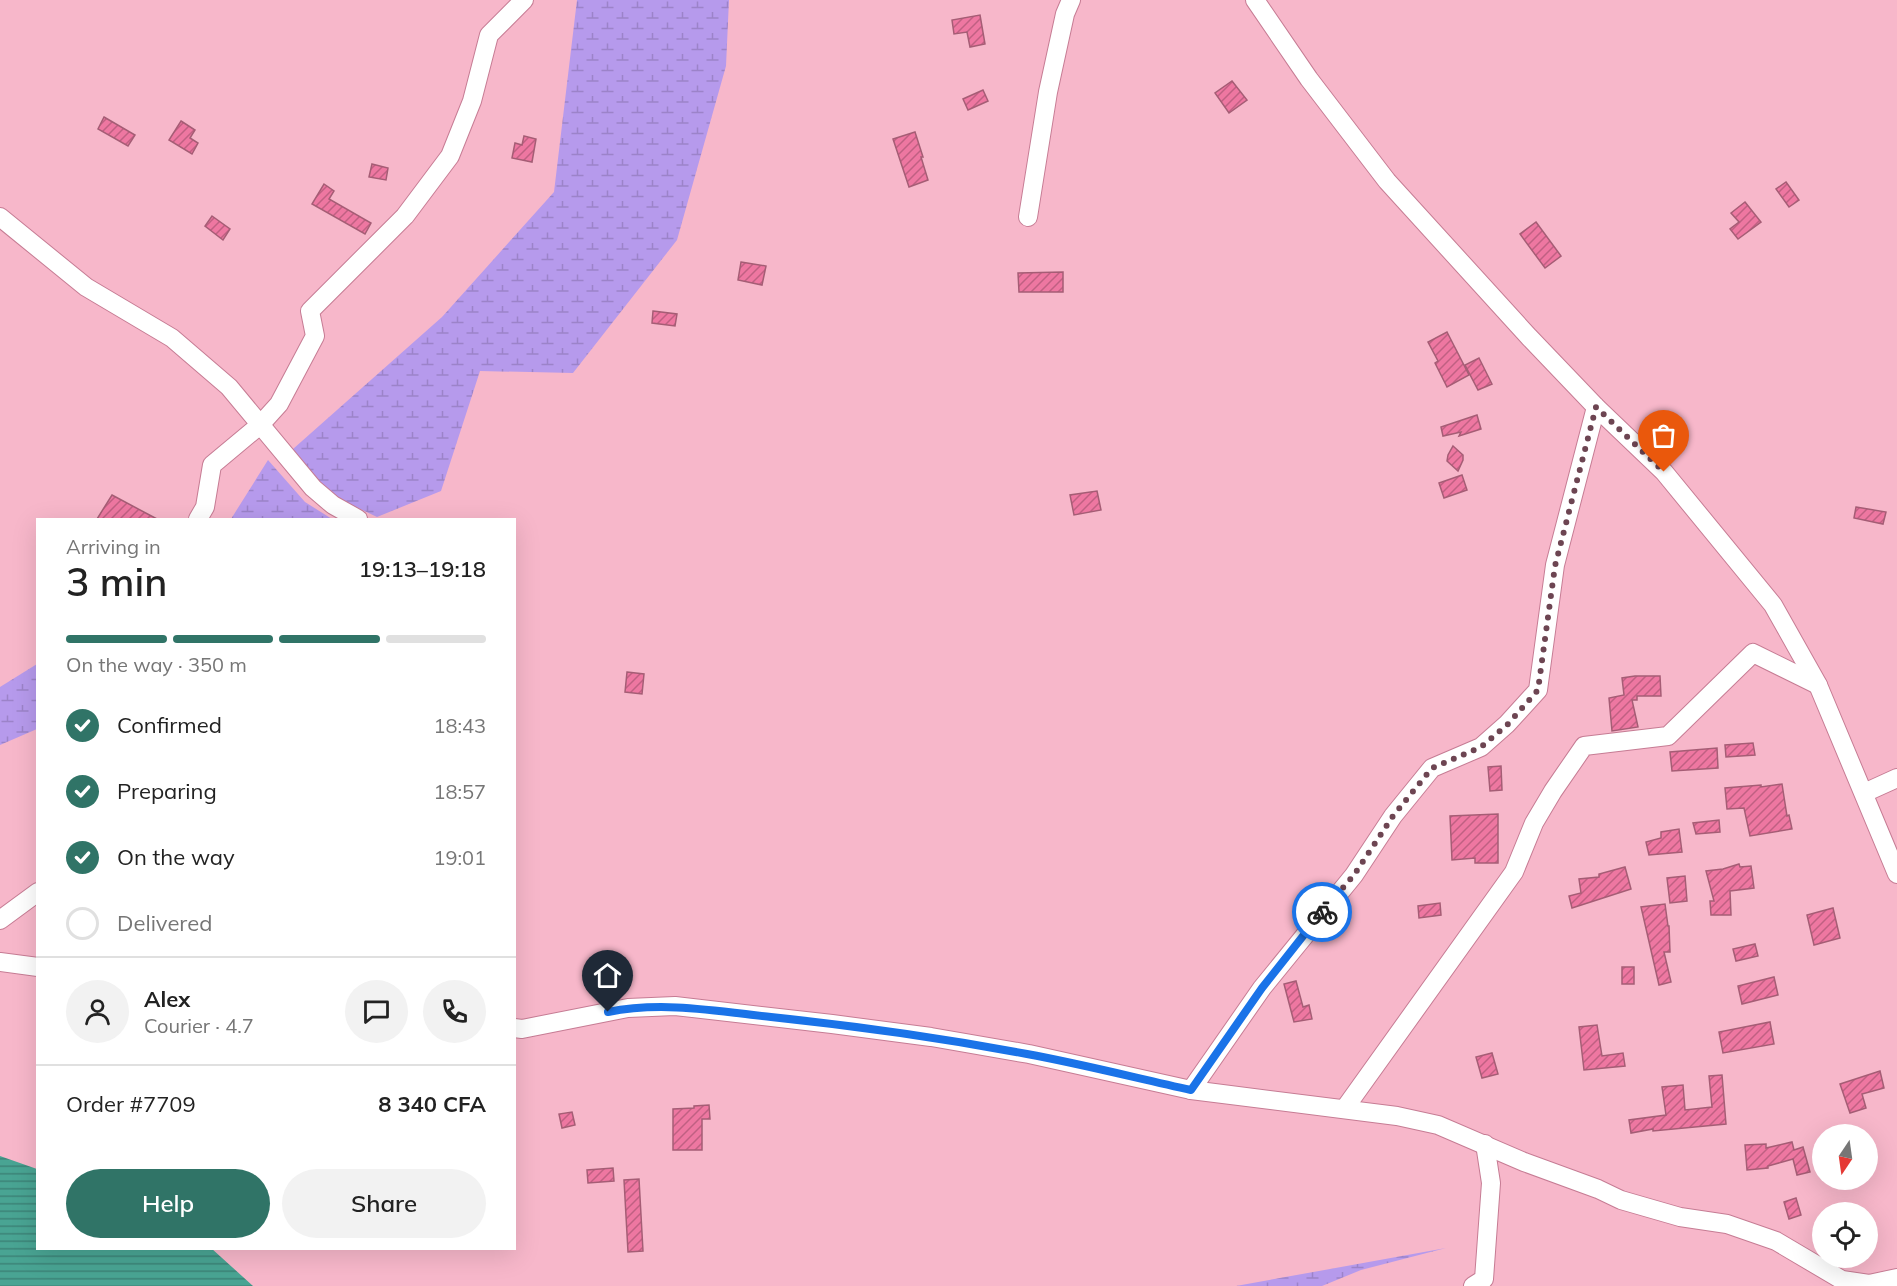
<!DOCTYPE html>
<meta charset="utf-8">
<style>
:root{--surface:#fff;--page:#f2f2f2;--text:#222;--muted:#767676;--line:#e0e0e0;--accent:#307467}
body{margin:0;font-family:Mulish,sans-serif;background:var(--page);color:var(--text);height:100vh;display:flex;flex-direction:column;font-size:22px;white-space:nowrap}
*{box-sizing:border-box;margin:0}
p{font-size:20px;color:var(--muted)}
.icon{flex:none;width:33px;height:33px;fill:none;stroke:currentColor;stroke-width:2;stroke-linecap:round;stroke-linejoin:round}
.map{position:relative;flex:1;overflow:hidden}
.drawer{position:absolute;left:36px;top:518px;width:480px;height:732px;display:flex;flex-direction:column;background:var(--surface);border-radius:0px;box-shadow:0 6px 24px #0002}
.drawer>*{flex:none}
.needle{width:39px;rotate:193deg}
.fabs{position:absolute;left:1812px;top:1124px;display:grid;gap:12px}
.fabs a{display:grid;place-items:center;width:66px;height:66px;border-radius:50%;background:var(--surface);box-shadow:0 6px 24px #0002;font-size:30px}
.pin{position:absolute;display:grid;place-items:center;width:51px;height:51px;color:#fff;margin:-62px -26px;border-radius:50% 50% 50% 0;rotate:-45deg;box-shadow:0 0 6px #0007}
.pin .icon{rotate:45deg}
.courier{position:absolute;display:grid;place-items:center;width:60px;height:60px;margin:-30px;border:4px solid #1a73e8;border-radius:50%;background:#fff;color:#222;box-shadow:0 2px 8px #0007}
.summary em{font-style:normal;font-weight:600}
.summary div{display:flex;flex-direction:column-reverse}
.summary{display:flex;align-items:center;justify-content:space-between;height:102px;padding:0 30px}
h1{font-size:39px;font-weight:600;line-height:45px}
.bar{display:grid;grid-template-columns:repeat(4,1fr);gap:9px 6px;align-content:center;height:72px;padding:0 30px}
.bar i{height:8px;border-radius:4px;background:var(--line)}
.bar .on{background:var(--accent)}
.bar p{grid-column:span 4}
.line{display:flex;align-items:center;gap:15px;padding:0 30px;border-top:2px solid var(--line)}
.line div{flex:1}
.round{display:grid;place-items:center;flex:none;width:63px;height:63px;border-radius:32px;background:var(--page)}
ol{padding:0 30px;list-style:none}
li{display:flex;align-items:center;gap:18px;height:66px}
li p{margin-inline-start:auto}
li .icon{padding:6px;border-radius:50%;background:var(--accent);color:#fff;stroke-width:4}
li:last-child{color:var(--muted)}
li i{width:33px;height:33px;border:3px solid var(--line);border-radius:50%}
.action{display:flex;gap:12px;margin-top:auto;padding:12px 30px}
.action a{flex:1;height:69px;border-radius:36px;background:var(--accent);color:#fff;font-size:24px;font-weight:600;line-height:69px;text-align:center}
.action a+a{background:var(--page);color:var(--text)}
.map>svg:first-child{display:block}
</style>
<div class="map">
<svg width="1897" height="1286" viewBox="0 0 1897 1286">
<defs>
<pattern id="wetland-marsh" width="20" height="14" patternUnits="userSpaceOnUse" patternTransform="scale(1.5)"><rect width="20" height="14" fill="#b69aec"/><path d="M1 5h8M5 5V1M11 12h8M15 12V8" fill="none" stroke="#9c83c9"/></pattern>
<pattern id="water-rules" width="6" height="5" patternUnits="userSpaceOnUse" patternTransform="scale(1.5)"><rect width="6" height="5" fill="#49a493"/><path d="M0 2.5h6" fill="none" stroke="#3c8477"/></pattern>
<pattern id="building-hatch" width="6" height="6" patternUnits="userSpaceOnUse" patternTransform="scale(1.5)"><rect width="6" height="6" fill="#ee77a1"/><path d="M-1 1l2-2M0 6l6-6M5 7l2-2" fill="none" stroke="#c06082"/></pattern>
</defs>
<rect width="100%" height="100%" fill="#f7b7ca"/>
<g fill="url(#wetland-marsh)">
<polygon points="577,0 729,0 726,66 677,240 573,373 480,371 441,491 377,517 325,492 293,449 442,317 554,192"/>
<polygon points="268,460 305,502 332,519 231,519"/>
<polygon points="37,664 37,729 0,745 0,687"/>
<polygon points="1446,1248 1361,1270 1322,1286 1236,1286"/>
</g>
<polygon fill="url(#water-rules)" points="0,1156 37,1169 38,1248 211,1248 253,1286 0,1286"/>
<g fill="url(#building-hatch)" stroke="#a55d75" stroke-width="1.5">
<polygon points="980,15 985,44 970,47 967,32 954,34 952,20"/>
<polygon points="1232,81 1247,100 1229,113 1215,93"/>
<polygon points="983,90 988,101 968,110 963,99"/>
<polygon points="104,117 135,135 128,146 98,129"/>
<polygon points="181,121 195,130 190,138 198,143 192,154 169,140"/>
<polygon points="915,132 923,157 921,157 928,180 909,187 893,139"/>
<polygon points="524,136 536,139 532,162 512,158 515,143 522,145"/>
<polygon points="372,164 388,168 386,180 369,177"/>
<polygon points="1786,182 1799,200 1789,207 1776,189"/>
<polygon points="324,184 334,191 329,199 371,223 365,234 312,204"/>
<polygon points="1745,202 1761,222 1738,239 1730,229 1739,222 1731,213"/>
<polygon points="212,216 230,229 223,240 205,226"/>
<polygon points="1536,222 1561,256 1545,268 1520,234"/>
<polygon points="741,262 766,266 762,285 738,280"/>
<polygon points="1063,272 1063,292 1019,292 1018,273"/>
<polygon points="653,311 677,314 675,326 652,323"/>
<polygon points="1447,332 1469,375 1447,387 1435,363 1438,361 1428,342"/>
<polygon points="1479,358 1492,384 1478,390 1465,365"/>
<polygon points="1477,415 1481,429 1459,436 1461,432 1443,436 1441,427"/>
<polygon points="1453,446 1463,455 1463,460 1458,471 1447,461 1448,455"/>
<polygon points="1462,475 1467,490 1444,498 1439,483"/>
<polygon points="1097,491 1101,510 1074,515 1070,495"/>
<polygon points="112,495 157,519 97,519"/>
<polygon points="1856,507 1886,512 1883,524 1854,518"/>
<polygon points="627,672 644,674 642,694 625,692"/>
<polygon points="1635,676 1660,676 1661,696 1637,696 1637,700 1632,700 1638,727 1612,731 1609,698 1624,695 1622,678"/>
<polygon points="1753,743 1755,755 1726,757 1725,745"/>
<polygon points="1717,748 1718,768 1672,771 1670,752"/>
<polygon points="1501,766 1502,790 1490,791 1488,767"/>
<polygon points="1782,784 1787,816 1789,815 1792,829 1750,836 1744,808 1727,809 1725,788 1761,785 1761,787"/>
<polygon points="1498,814 1498,863 1475,863 1475,858 1452,860 1450,816"/>
<polygon points="1719,820 1720,832 1696,834 1693,823"/>
<polygon points="1679,829 1682,852 1649,855 1646,842 1661,838 1661,832"/>
<polygon points="1739,864 1740,867 1751,866 1754,888 1730,891 1731,915 1711,915 1710,901 1714,901 1706,871 1723,869"/>
<polygon points="1625,867 1631,889 1572,908 1569,896 1581,893 1579,879 1599,877 1599,874"/>
<polygon points="1685,876 1687,901 1670,903 1667,878"/>
<polygon points="1440,903 1441,915 1419,918 1418,906"/>
<polygon points="1665,904 1668,926 1669,926 1670,952 1664,952 1671,982 1659,985 1641,907"/>
<polygon points="1833,908 1840,938 1814,945 1807,915"/>
<polygon points="1755,944 1758,956 1736,961 1733,949"/>
<rect x="1622" y="967" width="12" height="17"/>
<polygon points="1774,977 1778,995 1742,1004 1738,986"/>
<polygon points="1296,981 1303,1007 1309,1005 1312,1019 1294,1022 1284,984"/>
<polygon points="1770,1022 1774,1044 1723,1053 1719,1032"/>
<polygon points="1597,1025 1602,1056 1623,1053 1625,1066 1584,1070 1579,1027"/>
<polygon points="1492,1053 1498,1074 1482,1078 1476,1057"/>
<polygon points="1880,1071 1884,1088 1862,1094 1866,1108 1850,1113 1840,1084"/>
<polygon points="1722,1075 1726,1124 1653,1131 1653,1129 1631,1133 1629,1120 1666,1115 1662,1087 1683,1085 1685,1110 1712,1107 1709,1076"/>
<polygon points="709,1105 710,1119 702,1119 702,1150 673,1150 673,1109 694,1108 694,1106"/>
<polygon points="572,1112 575,1125 562,1128 559,1114"/>
<polygon points="1792,1142 1794,1150 1803,1147 1810,1172 1797,1175 1793,1159 1768,1166 1768,1168 1747,1170 1745,1145 1766,1144 1766,1148"/>
<polygon points="613,1168 614,1181 588,1183 587,1170"/>
<polygon points="639,1179 643,1251 628,1252 624,1180"/>
<polygon points="1796,1198 1801,1215 1789,1219 1784,1202"/>
</g>
<g fill="none" stroke-linecap="round" stroke-linejoin="round">
<defs>
<g id="minor">
<polyline points="1255,0 1309,79 1387,181 1529,337 1596,407 1664,472 1773,605 1818,685 1897,874"/>
<polyline points="0,217 86,287 172,338 229,387 313,488 333,505 358,519"/>
<polyline points="1028,217 1048,92 1065,14 1071,0"/>
<polyline points="198,519 205,507 212,465 260,425 279,404 315,336 310,311 405,216 450,156 472,101 489,35 524,0"/>
<polyline points="1864,793 1897,778"/>
<polyline points="0,920 38,892"/>
<polyline points="0,962 38,967"/>
<polyline points="514,1028 522,1029 628,1008 675,1006 832,1024 931,1037 1029,1054 1191,1090 1397,1116 1438,1125 1524,1162 1598,1189 1621,1200 1680,1217 1727,1224 1776,1241 1842,1280 1869,1284 1897,1278"/>
<polyline points="1191,1090 1262,988 1354,875 1393,816 1432,768 1481,747 1507,724 1538,690 1555,565 1596,407"/>
<polyline points="1345,1108 1514,872 1534,823 1553,791 1584,746 1668,736 1753,653 1818,685"/>
<polyline points="1473,1286 1484,1279 1491,1183 1485,1144"/>
</g>
</defs>
<use href="#minor" stroke="#c67c94" stroke-width="20"/>
<use href="#minor" stroke="#fff" stroke-width="18"/>
</g>
<g fill="none" stroke-linecap="round" stroke-linejoin="round">
<polyline stroke="#6d4552" stroke-width="6" stroke-dasharray="0 10.8" points="1322,912 1354,875 1393,816 1432,768 1481,747 1508,724 1538,690 1555,566 1596,407 1664,472"/>
<path stroke="#1a73e8" stroke-width="8" d="M608,1012C662,1001 717,1011 771,1017C857,1026 942,1038 1027,1054C1082,1064 1136,1078 1191,1090L1262,988L1322,912"/>
</g>
</svg>
<div class="fabs">
<a><svg class="needle" viewBox="-14 -14 28 28"><path d="M0-13l5 13h-10z" fill="#e53935"/><path d="M0 13l5-13h-10z" fill="#767676"/></svg></a>
<a><svg class="icon" aria-label="locate" viewBox="0 0 24 24"><circle cx="12" cy="12" r="6"/><path d="M12 2v4M12 18v4M2 12h4M18 12h4"/></svg></a>
</div>
<div class="pin" style="left:1664px;top:472px;background:#ea580c"><svg class="icon" aria-label="bag" viewBox="0 0 24 24"><path d="M5 8h14l-1 12H6zM9 8a3 3 0 0 1 6 0"/></svg></div>
<div class="pin" style="left:608px;top:1012px;background:#1f2937"><svg class="icon" aria-label="home" viewBox="0 0 24 24"><path d="M3 11l9-7 9 7M6 9v11h12V9"/></svg></div>
<div class="courier" style="left:1322px;top:912px"><svg class="icon" aria-label="bike" viewBox="0 0 24 24"><circle cx="6" cy="16" r="4"/><circle cx="18" cy="16" r="4"/><path d="M6 16l4-8h5l3 8M10 8l3 8H6M13 5h3"/></svg></div>
<section class="drawer">
<div class="summary"><div><h1>3 min</h1><p>Arriving in</p></div><em>19:13–19:18</em></div>
<div class="bar"><i class="on"></i><i class="on"></i><i class="on"></i><i></i><p>On the way · 350 m</p></div>
<ol>
<li><svg class="icon" aria-label="check" viewBox="0 0 24 24"><path d="M5 12l5 5 9-10"/></svg>Confirmed<p>18:43</p></li>
<li><svg class="icon" aria-label="check" viewBox="0 0 24 24"><path d="M5 12l5 5 9-10"/></svg>Preparing<p>18:57</p></li>
<li><svg class="icon" aria-label="check" viewBox="0 0 24 24"><path d="M5 12l5 5 9-10"/></svg>On the way<p>19:01</p></li>
<li><i></i>Delivered</li>
</ol>
<div class="line" style="height:108px"><a class="round"><svg class="icon" aria-label="person" viewBox="0 0 24 24"><circle cx="12" cy="8" r="4"/><path d="M4 21q1-7 8-7t8 7"/></svg></a><div><b>Alex</b><p>Courier · 4.7</p></div><a class="round"><svg class="icon" aria-label="chat" viewBox="0 0 24 24"><path d="M4 5h16v11H9l-5 4z"/></svg></a><a class="round"><svg class="icon" aria-label="phone" viewBox="0 0 24 24"><path d="M5 4h4l2 5-3 2q2 4 5 5l2-3 5 2v4C11 20 4 13 5 4z"/></svg></a></div>
<div class="line" style="height:78px"><div>Order #7709</div><b>8 340 CFA</b></div>
<div class="action"><a>Help</a><a>Share</a></div>
</section>
</div>
